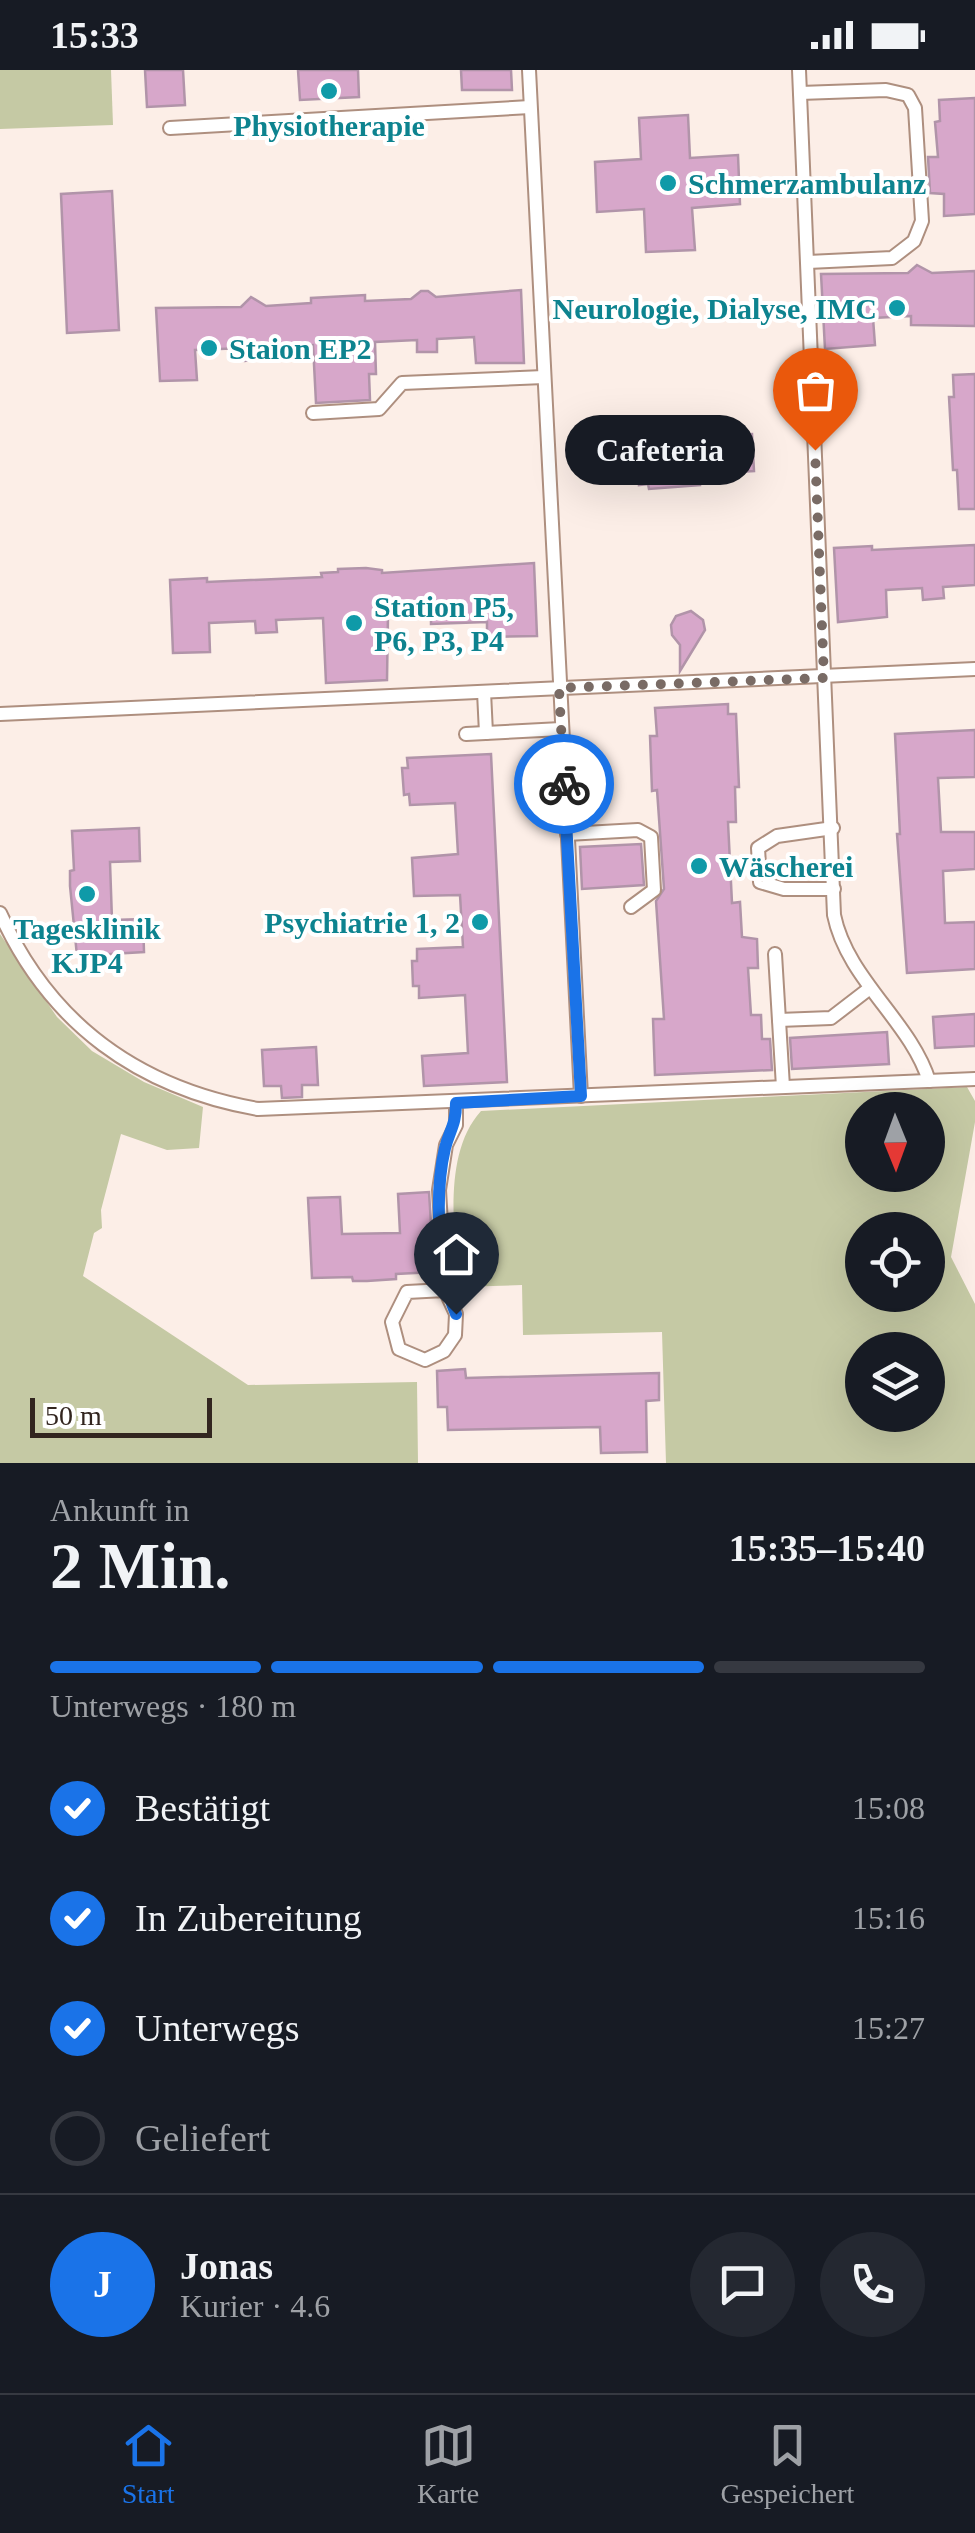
<!DOCTYPE html>
<html lang="de">
<meta charset="utf-8">
<style>
:root{--surface:#171b24;--page:#242831;--text:#f1f3f6;--muted:#9ea1a6;--line:#363941;--accent:#1a73e8}
body{margin:0;font-family:Georgia,serif;background:var(--page);color:var(--text);height:100vh;display:flex;flex-direction:column;font-size:38px;white-space:nowrap}
*{box-sizing:border-box;margin:0}
p{font-size:32px;color:var(--muted)}
.icon{flex:none;width:55px;height:55px;fill:none;stroke:currentColor;stroke-width:2;stroke-linecap:round;stroke-linejoin:round}
.map{position:relative;height:1393px;overflow:hidden}
.side{display:flex;flex-direction:column;background:var(--surface);flex:1}
.side>*{flex:none}
.needle{width:65px;rotate:179deg}
.tools{position:absolute;left:845px;top:1022px;display:grid;gap:20px}
.tools a{display:grid;place-items:center;width:100px;height:100px;border-radius:50%;background:var(--surface);box-shadow:0 10px 40px #0002;font-size:50px}
.scale{position:absolute;left:30px;bottom:25px;width:182px;box-sizing:border-box;padding-left:10px;border:5px solid #32251f;border-top:0;font-size:28px;line-height:35px;white-space:nowrap;color:#32251f;-webkit-text-stroke:8px #fff;paint-order:stroke}
.pin{position:absolute;display:grid;place-items:center;width:85px;height:85px;color:#fff;margin:-102px -42px;border-radius:50% 50% 50% 0;rotate:-45deg;box-shadow:0 0 10px #0007}
.pin .icon{rotate:45deg}
.courier{position:absolute;display:grid;place-items:center;width:100px;height:100px;margin:-50px;border:8px solid #1a73e8;border-radius:50%;background:#fff;color:#222;box-shadow:0 2px 12px #0007}
.bubble{position:absolute;height:70px;border-radius:35px;background:var(--surface);box-shadow:0 10px 40px #0002;font-size:32px;font-weight:700;line-height:70px;text-align:center}
.summary em{font-style:normal;font-weight:700}
.summary div{display:flex;flex-direction:column-reverse}
.summary{display:flex;align-items:center;justify-content:space-between;height:170px;padding:0 50px}
h1{font-size:65px;font-weight:700;line-height:75px}
.bar{display:grid;grid-template-columns:repeat(4,1fr);gap:15px 10px;align-content:center;height:120px;padding:0 50px}
.bar i{height:12px;border-radius:8px;background:var(--line)}
.bar .active{background:var(--accent)}
.bar p{grid-column:span 4}
.line{display:flex;align-items:center;gap:25px;padding:0 50px;border-top:2px solid var(--line)}
.line div{flex:1}
.round{display:grid;place-items:center;flex:none;width:105px;height:105px;border-radius:52px;background:var(--page)}
ol{padding:0 50px;list-style:none}
li{display:flex;align-items:center;gap:30px;height:110px}
li p{margin-inline-start:auto}
li .icon{padding:10px;border-radius:50%;background:var(--accent);color:#fff;stroke-width:4}
li:last-child{color:var(--muted)}
li i{width:55px;height:55px;border:5px solid var(--line);border-radius:50%}
.status{display:flex;justify-content:space-between;align-items:center;height:70px;padding:0 50px;background:var(--surface);direction:ltr}
.status svg{height:28px;fill:currentColor}
.menu{display:flex;justify-content:space-around;align-items:center;height:140px;border-top:2px solid var(--line);background:var(--surface);font-size:28px;color:var(--muted)}
.menu a{display:grid;justify-items:center;gap:5px}
.menu .active{color:var(--accent)}
.map>svg:first-child{display:block}
</style>
<div class="status"><b>15:33</b><svg viewBox="0 0 49 12"><path d="M0 12V9h3v3zM5 12V6h3v6zM10 12V3h3v9zM15 12V0h3v12zM26 1h20v11H26zM47 4h2v5h-2z"/></svg></div>
<div class="map">
<svg width="975" height="1393" viewBox="0 0 975 1393">
<rect width="100%" height="100%" fill="#fceee7"/>
<g fill="#c5c9a4" fill-rule="evenodd">
<polygon points="0,0 111,0 113,55 0,59"/>
<polygon points="0,864 57,947 92,981 144,1012 203,1037 199,1078 167,1080 121,1064 101,1140 102,1158 94,1163 83,1206 248,1315 417,1312 418,1393 0,1393"/>
<path d="M967,1017L975,1031V1052L951,1187L975,1234V1393H666L662,1262L523,1265L522,1215L458,1217C455,1163 442,1084 481,1041ZM862,1040H928V1105H862ZM862,1160H928V1225H862ZM863,1280H928V1345H862Z"/>
</g>
<g fill="#d7a7ca" stroke="#b194a9" stroke-width="2.5">
<polygon points="145,0 183,0 185,35 147,37"/>
<polygon points="298,0 358,0 359,27 300,30"/>
<polygon points="461,0 511,0 512,20 462,20"/>
<polygon points="975,28 975,144 944,146 944,124 930,123 928,87 938,87 935,52 940,51 939,30"/>
<polygon points="688,45 690,88 738,85 740,134 692,138 695,180 646,182 644,139 597,142 595,92 641,89 639,48"/>
<polygon points="112,121 119,260 67,263 61,124"/>
<polygon points="917,195 932,203 975,201 975,256 911,255 911,246 873,248 875,275 825,279 821,204 908,203"/>
<polygon points="521,220 524,293 476,293 474,267 437,269 437,282 417,282 417,270 375,272 376,304 369,304 370,330 316,333 313,275 265,277 266,289 245,291 244,278 195,280 197,310 160,311 156,238 241,237 251,227 266,236 311,233 311,228 365,225 365,231 411,229 421,221 428,221 436,227"/>
<polygon points="975,304 975,439 959,439 957,400 953,400 949,327 954,327 953,305"/>
<polygon points="697,354 697,367 752,364 754,401 700,404 700,415 649,419 648,414 639,415 639,408 609,410 607,371 661,369 660,356"/>
<polygon points="975,475 975,515 943,517 944,528 923,530 922,518 886,520 887,547 838,552 834,478 872,476 872,480"/>
<polygon points="534,493 537,566 487,567 487,552 431,554 431,543 388,545 387,610 326,613 323,548 276,550 277,562 256,563 255,551 209,553 210,582 173,583 170,510 207,508 207,512 322,507 321,503 338,502 338,499 366,498 382,500 382,503"/>
<polygon points="691,541 703,550 705,560 680,601 680,575 672,565 671,555 676,546"/>
<polygon points="728,634 728,644 736,644 739,717 735,717 736,752 728,752 732,833 740,832 742,867 757,869 758,898 748,898 751,945 761,945 762,969 770,969 772,1000 655,1005 653,949 664,949 656,831 664,819 657,720 652,721 650,666 657,666 655,638"/>
<polygon points="975,660 975,707 938,708 941,762 975,762 975,799 943,801 945,853 975,852 975,899 907,903 897,764 900,764 895,664"/>
<polygon points="491,684 507,1012 424,1016 422,986 468,983 465,925 419,928 419,916 413,916 412,891 417,891 417,879 463,877 460,825 414,826 412,788 458,784 455,733 410,735 409,724 404,725 402,698 408,698 407,688"/>
<polygon points="139,758 140,791 110,792 112,850 143,849 144,882 77,886 70,816 70,801 74,800 72,761"/>
<polygon points="641,774 644,815 582,819 580,777"/>
<polygon points="975,944 975,976 935,978 933,947"/>
<polygon points="887,962 889,994 792,999 790,968"/>
<polygon points="316,977 318,1015 302,1015 302,1027 282,1028 281,1016 264,1016 262,980"/>
<polygon points="429,1122 434,1202 396,1204 396,1209 367,1211 353,1211 352,1207 312,1208 308,1128 340,1127 342,1164 400,1163 398,1124"/>
<polygon points="465,1299 466,1308 659,1303 659,1330 646,1331 647,1382 601,1383 600,1357 448,1360 447,1337 438,1337 437,1301"/>
</g>
<g fill="none" stroke-linecap="round" stroke-linejoin="round">
<defs>
<g id="service">
<polyline points="529,0 581,1026"/>
<path d="M799,0L834,845C847,909 911,952 929,1011"/>
<polyline points="800,23 886,20 908,25 915,38 922,151 914,171 892,188 808,192"/>
<polyline points="170,58 530,37"/>
<polyline points="313,343 379,339 402,313 544,307"/>
<polyline points="484,622 486,663"/>
<polyline points="0,644 975,599"/>
<polyline points="466,664 561,659"/>
<polyline points="833,758 777,766 758,778 760,812 784,819 834,819"/>
<polyline points="567,764 638,760 651,767 654,820 631,837"/>
<path d="M0,843C50,954 139,1018 258,1039L975,1009"/>
<polyline points="775,884 783,1017"/>
<polyline points="779,950 831,948 870,918"/>
<polyline points="445,1220 407,1222 392,1252 399,1279 425,1290 444,1281 455,1265 456,1244 445,1220 439,1120 446,1075 456,1055 456,1033"/>
</g>
</defs>
<use href="#service" stroke="#ae8f7f" stroke-width="16"/>
<use href="#service" stroke="#fff" stroke-width="12"/>
</g>
<g fill="none" stroke-linecap="round" stroke-linejoin="round">
<polyline stroke="#796b65" stroke-width="10" stroke-dasharray="0 18" points="564,714 559,618 824,608 815,380"/>
<path stroke="#1a73e8" stroke-width="12" d="M456,1244C438,1202 434,1124 445,1078C450,1059 456,1055 456,1033L581,1026L564,714"/>
</g>
<g fill="#0f9aa8" stroke="#fff" stroke-width="4">
<circle cx="329" cy="21" r="10"/>
<circle cx="668" cy="113" r="10"/>
<circle cx="897" cy="238" r="10"/>
<circle cx="209" cy="278" r="10"/>
<circle cx="354" cy="553" r="10"/>
<circle cx="699" cy="796" r="10"/>
<circle cx="87" cy="824" r="10"/>
<circle cx="480" cy="852" r="10"/>
</g>
<g text-anchor="middle" dominant-baseline="central" stroke-width="8" stroke-linejoin="round" paint-order="stroke">
<g font-size="30" font-weight="bold" fill="#0d838f" stroke="#fff" text-anchor="start">
<text x="329" y="55" text-anchor="middle">Physiotherapie</text>
<text x="688" y="113">Schmerzambulanz</text>
<text x="877" y="238" text-anchor="end">Neurologie, Dialyse, IMC</text>
<text x="229" y="278">Staion EP2</text>
<text x="374" y="536">Station P5,<tspan x="374" dy="34">P6, P3, P4</tspan></text>
<text x="719" y="796">Wäscherei</text>
<text x="460" y="852" text-anchor="end">Psychiatrie 1, 2</text>
<text x="87" y="858" text-anchor="middle">Tagesklinik<tspan x="87" dy="34">KJP4</tspan></text>
</g>
</g>
</svg>
<div class="tools">
<a><svg class="needle" viewBox="-14 -14 28 28"><path d="M0-13l5 13h-10z" fill="#e53935"/><path d="M0 13l5-13h-10z" fill="#9ea1a6"/></svg></a>
<a><svg class="icon" aria-label="locate" viewBox="0 0 24 24"><circle cx="12" cy="12" r="6"/><path d="M12 2v4M12 18v4M2 12h4M18 12h4"/></svg></a>
<a><svg class="icon" aria-label="layers" viewBox="0 0 24 24"><path d="M12 4l9 5-9 5-9-5zM3 14l9 5 9-5"/></svg></a>
</div>
<div class="scale">50 m</div>
<div class="pin" style="left:815px;top:380px;background:#ea580c"><svg class="icon" aria-label="bag" viewBox="0 0 24 24"><path d="M5 8h14l-1 12H6zM9 8a3 3 0 0 1 6 0"/></svg></div>
<div class="pin" style="left:456px;top:1244px;background:#1f2937"><svg class="icon" aria-label="home" viewBox="0 0 24 24"><path d="M3 11l9-7 9 7M6 9v11h12V9"/></svg></div>
<div class="courier" style="left:564px;top:714px"><svg class="icon" aria-label="bike" viewBox="0 0 24 24"><circle cx="6" cy="16" r="4"/><circle cx="18" cy="16" r="4"/><path d="M6 16l4-8h5l3 8M10 8l3 8H6M13 5h3"/></svg></div>
<div class="bubble" style="left:565px;top:345px;width:190px">Cafeteria</div>
</div>
<section class="side">
<div class="summary"><div><h1>2 Min.</h1><p>Ankunft in</p></div><em>15:35–15:40</em></div>
<div class="bar"><i class="active"></i><i class="active"></i><i class="active"></i><i></i><p>Unterwegs · 180 m</p></div>
<ol>
<li><svg class="icon" aria-label="check" viewBox="0 0 24 24"><path d="M5 12l5 5 9-10"/></svg>Bestätigt<p>15:08</p></li>
<li><svg class="icon" aria-label="check" viewBox="0 0 24 24"><path d="M5 12l5 5 9-10"/></svg>In Zubereitung<p>15:16</p></li>
<li><svg class="icon" aria-label="check" viewBox="0 0 24 24"><path d="M5 12l5 5 9-10"/></svg>Unterwegs<p>15:27</p></li>
<li><i></i>Geliefert</li>
</ol>
<div class="line" style="height:180px"><b class="round" style="background:var(--accent);color:#fff">J</b><div><b>Jonas</b><p>Kurier · 4.6</p></div><a class="round"><svg class="icon" aria-label="chat" viewBox="0 0 24 24"><path d="M4 5h16v11H9l-5 4z"/></svg></a><a class="round"><svg class="icon" aria-label="phone" viewBox="0 0 24 24"><path d="M5 4h4l2 5-3 2q2 4 5 5l2-3 5 2v4C11 20 4 13 5 4z"/></svg></a></div>
</section>
<nav class="menu">
<a class="active"><svg class="icon" aria-label="home" viewBox="0 0 24 24"><path d="M3 11l9-7 9 7M6 9v11h12V9"/></svg>Start</a>
<a><svg class="icon" aria-label="map" viewBox="0 0 24 24"><path d="M3 6l6-2 6 2 6-2v14l-6 2-6-2-6 2zM9 4v14M15 6v14"/></svg>Karte</a>
<a><svg class="icon" aria-label="saved" viewBox="0 0 24 24"><path d="M7 4h10v16l-5-4-5 4z"/></svg>Gespeichert</a>
</nav>
